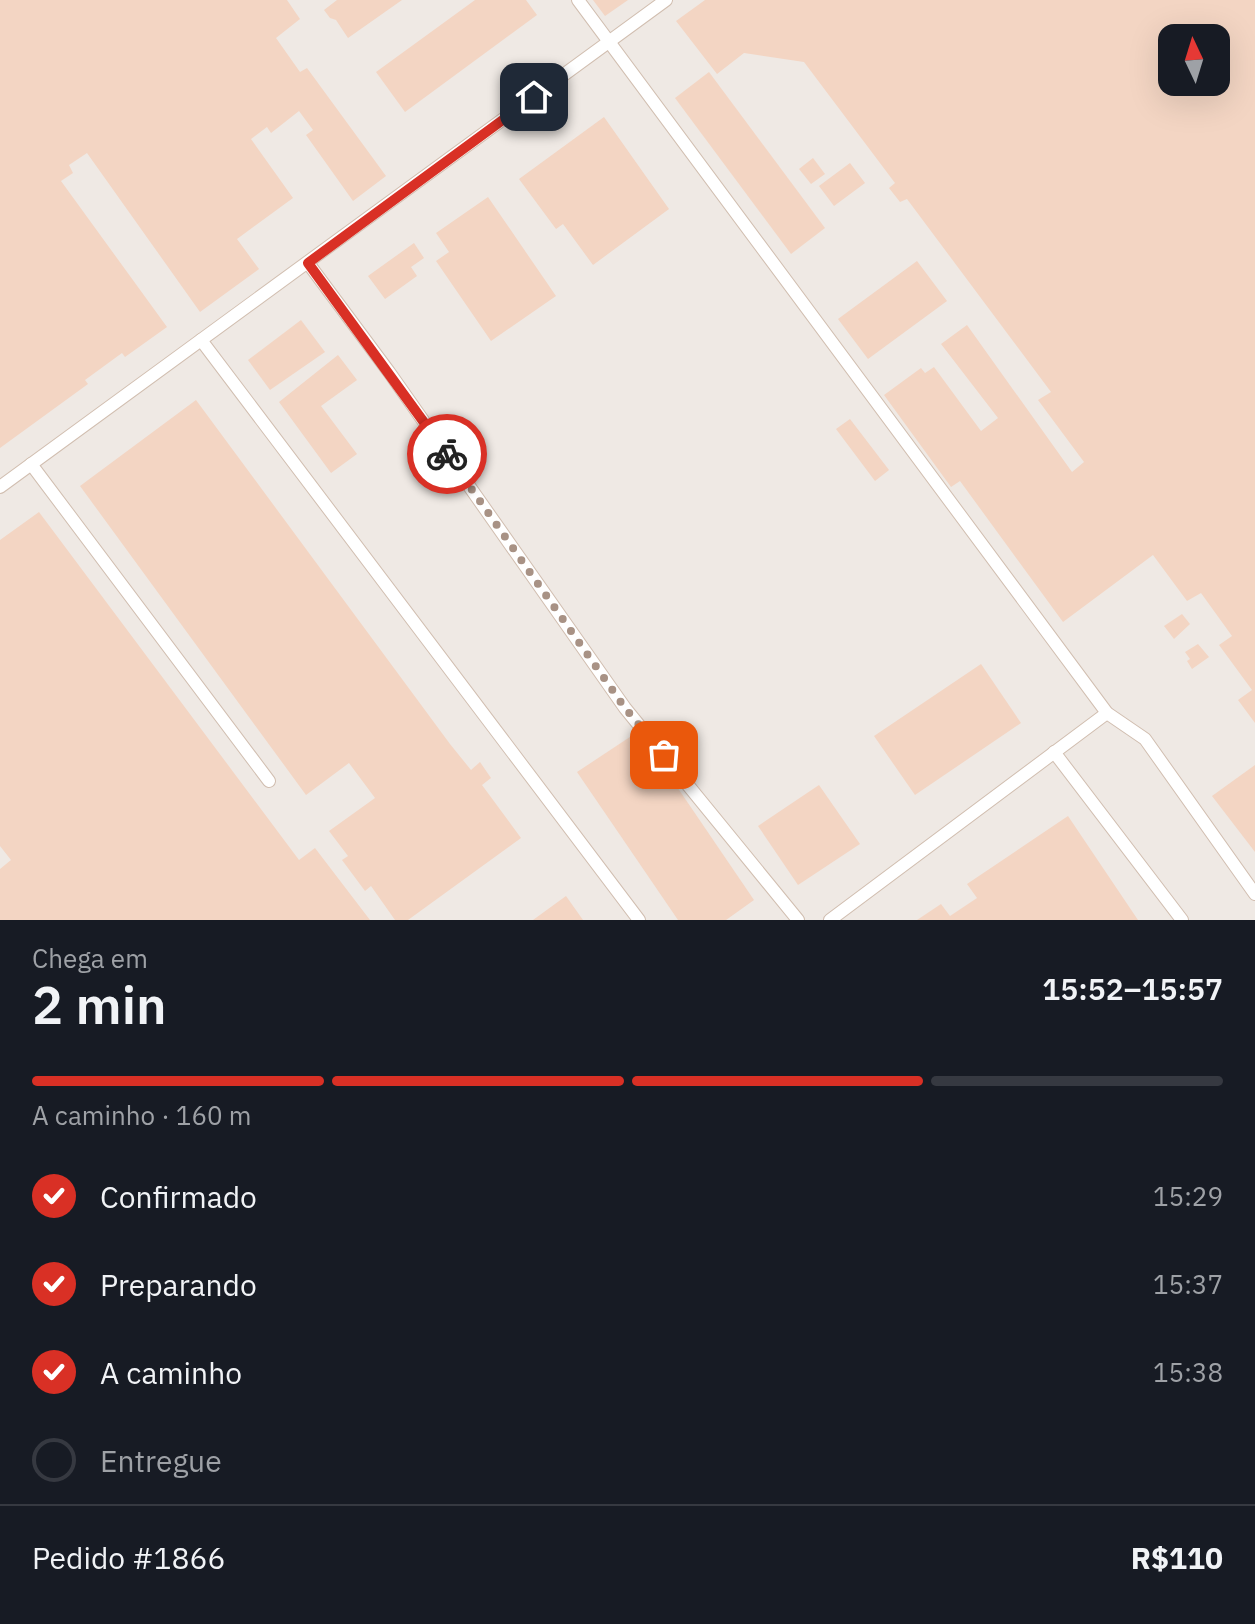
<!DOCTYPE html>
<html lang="pt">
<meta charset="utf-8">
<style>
:root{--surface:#171b24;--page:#242831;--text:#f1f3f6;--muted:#9ea1a6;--line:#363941;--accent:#d93025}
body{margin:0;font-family:"IBM Plex Sans",sans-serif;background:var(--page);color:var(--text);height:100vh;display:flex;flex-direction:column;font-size:30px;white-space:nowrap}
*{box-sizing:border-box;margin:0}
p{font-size:26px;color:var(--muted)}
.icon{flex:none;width:44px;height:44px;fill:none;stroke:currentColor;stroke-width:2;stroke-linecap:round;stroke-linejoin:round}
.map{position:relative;height:920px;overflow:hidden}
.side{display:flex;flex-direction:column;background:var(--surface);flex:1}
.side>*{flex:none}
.needle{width:52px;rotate:356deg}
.controls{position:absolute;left:1158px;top:24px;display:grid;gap:16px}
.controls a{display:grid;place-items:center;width:72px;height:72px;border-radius:16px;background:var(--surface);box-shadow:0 8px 32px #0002;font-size:40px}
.pin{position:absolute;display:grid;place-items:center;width:68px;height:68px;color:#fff;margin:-34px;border-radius:16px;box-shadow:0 4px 12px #0006}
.courier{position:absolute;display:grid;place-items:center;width:80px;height:80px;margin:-40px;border:6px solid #d93025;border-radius:50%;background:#fff;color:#222;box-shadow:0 2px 10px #0007}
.summary em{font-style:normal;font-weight:600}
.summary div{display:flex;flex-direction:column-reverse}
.summary{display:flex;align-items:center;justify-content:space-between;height:136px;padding:0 32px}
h1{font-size:52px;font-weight:600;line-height:60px}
.bar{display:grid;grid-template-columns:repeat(4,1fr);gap:12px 8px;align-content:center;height:96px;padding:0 32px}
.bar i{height:10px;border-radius:6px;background:var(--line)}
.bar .selected{background:var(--accent)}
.bar p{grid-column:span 4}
.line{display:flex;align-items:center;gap:20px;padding:0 32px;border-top:2px solid var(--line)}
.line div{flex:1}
ol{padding:0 32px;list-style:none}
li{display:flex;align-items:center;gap:24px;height:88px}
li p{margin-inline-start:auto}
li .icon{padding:8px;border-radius:50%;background:var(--accent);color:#fff;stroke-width:4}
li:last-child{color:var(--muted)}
li i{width:44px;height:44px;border:4px solid var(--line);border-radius:50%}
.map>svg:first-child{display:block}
</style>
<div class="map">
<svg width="1255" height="920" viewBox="0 0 1255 920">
<rect width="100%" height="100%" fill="#fdf6ec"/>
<path fill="#efe9e4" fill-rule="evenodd" d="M0,0H1255V920H0ZM1172,38H1216V82H1172Z"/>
<g fill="#f3d5c3" fill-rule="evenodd">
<polygon points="0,0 287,0 300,19 276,38 300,72 307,68 386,176 353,201 306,135 313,130 299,111 271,133 267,127 251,139 293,198 237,239 259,269 200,312 87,153 69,165 73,173 61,181 167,327 125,357 122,353 85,380 88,384 0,448"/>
<polygon points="337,0 402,0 348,38 336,20 330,18 324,10"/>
<polygon points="475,0 526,0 537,15 405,112 376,72"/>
<polygon points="593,0 628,0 605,16"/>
<path d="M705,0H1255V723L1238,700L1252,690L1219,645L1232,636L1201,593L1187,601L1153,555L1063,622L960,481L951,487L884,395L921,368L925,373L934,367L981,431L998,418L941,344L967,325L1072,472L1084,462L1038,400L1051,392L907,199L900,202L889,188L895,183L804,62L744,53L717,74L676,21ZM1172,38H1216V82H1172Z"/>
<polygon points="709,72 825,228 791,254 675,98"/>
<polygon points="604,117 669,209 593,265 563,224 556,229 519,179"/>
<polygon points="813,158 825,174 811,184 799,169"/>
<polygon points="850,163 865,183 834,206 819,186"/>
<polygon points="488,197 556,296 491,341 436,261 449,252 436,233"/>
<polygon points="414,243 424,258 411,267 417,276 385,299 368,276"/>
<polygon points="917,261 947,301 868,359 838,319"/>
<polygon points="301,320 325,352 270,390 248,360"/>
<polygon points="338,355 357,380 321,406 357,454 331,473 279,402"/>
<polygon points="196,400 450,744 471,770 480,762 491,778 482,785 521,838 408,920 395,920 371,886 365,891 342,860 348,856 329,831 375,798 349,763 306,795 80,486"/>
<polygon points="850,419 889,470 875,481 836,429"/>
<polygon points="39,512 299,860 315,848 370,920 0,920 0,869 11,860 0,846 0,540"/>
<polygon points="1182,614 1190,624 1174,639 1164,626"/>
<polygon points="1198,644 1209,657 1192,669 1187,661 1190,659 1185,652"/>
<polygon points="981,664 1021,723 915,795 874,736"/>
<polygon points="639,731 754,900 726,920 678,920 577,772"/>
<polygon points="1255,765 1255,852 1212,796"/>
<polygon points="819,785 860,844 798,885 758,826"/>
<polygon points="1068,816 1138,920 917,920 941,904 950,916 977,898 967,884"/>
<polygon points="566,896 583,920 533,920"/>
</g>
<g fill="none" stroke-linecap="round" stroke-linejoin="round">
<defs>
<g id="service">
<polyline points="578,0 1107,713 1145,739 1255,894"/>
<polyline points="308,263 389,372 625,708 798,920"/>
<polyline points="201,340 639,920"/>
<polyline points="31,464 269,781"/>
<polyline points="0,487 666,0"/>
<polyline points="1054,752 1182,920"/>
<polyline points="830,920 1107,713"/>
</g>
</defs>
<use href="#service" stroke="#d1beb0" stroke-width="14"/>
<use href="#service" stroke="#fff" stroke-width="12"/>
</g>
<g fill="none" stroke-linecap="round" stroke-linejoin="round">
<polyline stroke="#a89285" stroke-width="8" stroke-dasharray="0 14.4" points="447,454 625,708 664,755"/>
<polyline stroke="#d93025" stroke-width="10" points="447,454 308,263 534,97"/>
</g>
</svg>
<div class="controls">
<a><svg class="needle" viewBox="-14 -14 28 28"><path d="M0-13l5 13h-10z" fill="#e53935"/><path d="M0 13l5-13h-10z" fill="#9ea1a6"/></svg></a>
</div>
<div class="pin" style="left:664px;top:755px;background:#ea580c"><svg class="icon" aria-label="bag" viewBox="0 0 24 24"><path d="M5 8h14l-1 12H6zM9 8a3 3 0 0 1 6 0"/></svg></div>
<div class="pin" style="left:534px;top:97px;background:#1f2937"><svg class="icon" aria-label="home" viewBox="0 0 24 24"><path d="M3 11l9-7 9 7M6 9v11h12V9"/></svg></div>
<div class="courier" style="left:447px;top:454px"><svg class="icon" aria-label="bike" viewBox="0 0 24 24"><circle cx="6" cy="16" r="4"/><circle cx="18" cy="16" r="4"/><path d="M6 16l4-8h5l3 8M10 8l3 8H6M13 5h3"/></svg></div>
</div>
<section class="side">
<div class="summary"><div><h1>2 min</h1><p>Chega em</p></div><em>15:52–15:57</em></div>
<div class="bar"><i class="selected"></i><i class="selected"></i><i class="selected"></i><i></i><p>A caminho · 160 m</p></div>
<ol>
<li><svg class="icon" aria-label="check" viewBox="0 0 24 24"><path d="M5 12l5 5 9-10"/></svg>Confirmado<p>15:29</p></li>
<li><svg class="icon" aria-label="check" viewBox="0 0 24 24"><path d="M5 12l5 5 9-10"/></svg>Preparando<p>15:37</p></li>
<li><svg class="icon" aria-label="check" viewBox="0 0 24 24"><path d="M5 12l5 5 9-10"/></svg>A caminho<p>15:38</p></li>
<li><i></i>Entregue</li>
</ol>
<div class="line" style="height:104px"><div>Pedido #1866</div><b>R$110</b></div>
</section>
